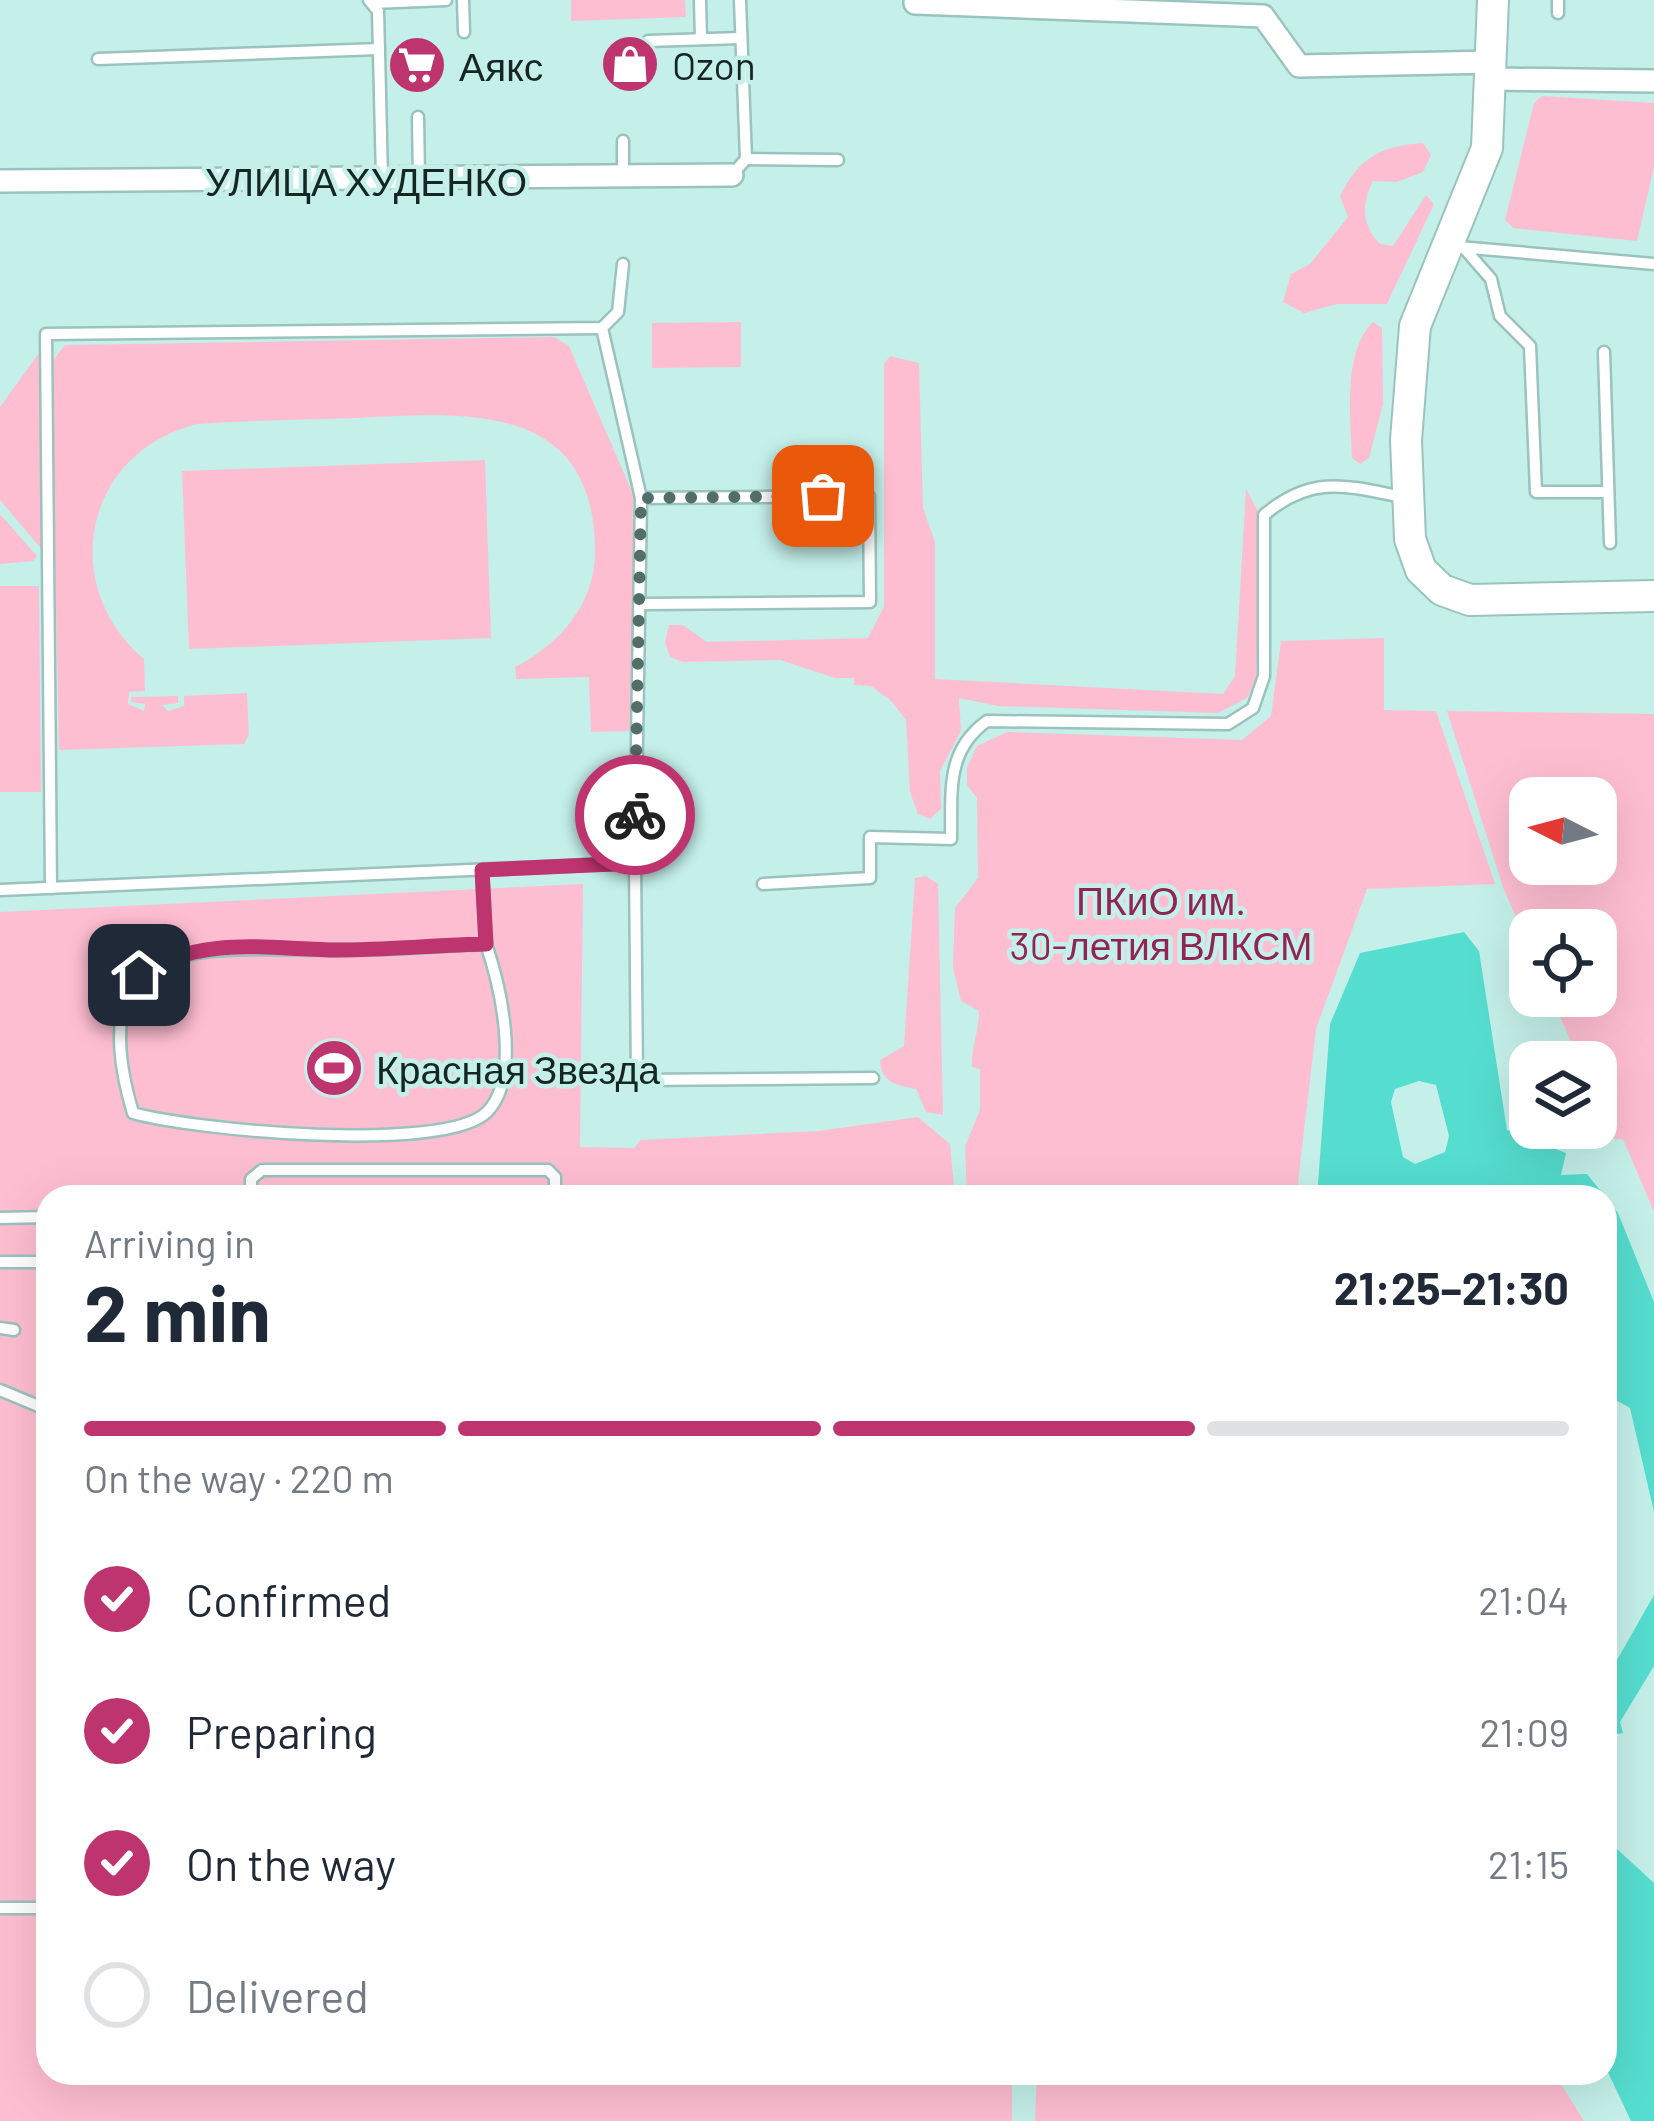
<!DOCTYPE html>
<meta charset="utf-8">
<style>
:root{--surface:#fff;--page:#f6f6f7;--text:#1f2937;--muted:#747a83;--line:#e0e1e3;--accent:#be346f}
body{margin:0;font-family:Barlow,sans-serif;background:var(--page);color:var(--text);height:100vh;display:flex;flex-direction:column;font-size:45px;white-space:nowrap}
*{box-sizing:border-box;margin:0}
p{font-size:39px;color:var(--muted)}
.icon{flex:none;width:66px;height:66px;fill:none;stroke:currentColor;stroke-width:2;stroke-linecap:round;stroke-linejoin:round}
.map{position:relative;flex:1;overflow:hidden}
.drawer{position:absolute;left:36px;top:1185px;width:1581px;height:900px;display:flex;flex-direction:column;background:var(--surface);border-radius:36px;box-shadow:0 12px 48px #0002}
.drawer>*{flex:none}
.needle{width:78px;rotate:276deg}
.fabs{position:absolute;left:1509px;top:777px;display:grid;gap:24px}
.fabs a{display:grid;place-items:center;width:108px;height:108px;border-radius:24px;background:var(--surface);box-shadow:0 12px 48px #0002;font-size:60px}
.pin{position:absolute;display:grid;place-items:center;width:102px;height:102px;color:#fff;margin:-51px;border-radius:24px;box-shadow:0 6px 18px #0006}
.courier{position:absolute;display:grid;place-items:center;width:120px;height:120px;margin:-60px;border:9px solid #be346f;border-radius:50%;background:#fff;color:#222;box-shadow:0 3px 15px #0007}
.head em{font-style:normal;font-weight:700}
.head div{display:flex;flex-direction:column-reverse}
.head{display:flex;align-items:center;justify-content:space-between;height:204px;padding:0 48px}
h1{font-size:78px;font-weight:700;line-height:90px}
.bar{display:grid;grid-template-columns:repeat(4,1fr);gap:18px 12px;align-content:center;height:144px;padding:0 48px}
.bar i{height:15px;border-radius:9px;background:var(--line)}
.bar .selected{background:var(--accent)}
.bar p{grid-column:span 4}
ol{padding:0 48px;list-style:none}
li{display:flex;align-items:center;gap:36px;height:132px}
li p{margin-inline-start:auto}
li .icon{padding:12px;border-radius:50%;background:var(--accent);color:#fff;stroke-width:4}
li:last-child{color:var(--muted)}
li i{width:66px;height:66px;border:6px solid var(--line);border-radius:50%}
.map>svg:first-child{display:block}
</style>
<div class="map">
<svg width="1654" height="2121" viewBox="0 0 1654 2121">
<rect width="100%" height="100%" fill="#c5f0ea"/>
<g fill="#febed1" fill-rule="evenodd">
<polygon points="571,0 685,0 686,17 571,21"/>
<polygon points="1542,96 1654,103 1654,167 1637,241 1513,228 1505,220 1534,103"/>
<path d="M1423,143L1431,155L1423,172L1397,182L1373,181C1361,205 1362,225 1380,244L1393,246L1426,195L1434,204L1387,304H1337L1304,313L1283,302L1291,274L1310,264L1348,217L1340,196C1359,158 1380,146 1423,143Z"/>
<polygon points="741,322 741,367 652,368 652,323"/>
<path d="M1373,322L1382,328L1383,404L1369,458L1360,464L1352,458C1351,417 1342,353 1373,322Z"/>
<path d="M554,337L569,346L633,494L635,662L629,731L591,732L589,677L516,679L515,667C559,645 595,604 595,552C595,399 463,413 355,418C302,420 250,420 198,424C84,451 57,585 144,659L145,691L129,692L128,704L144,711L145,704L131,702V697L178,696V703L162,705L168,711L184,706V696L247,693L249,735L244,744L59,750L51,363L65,345Z"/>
<polygon points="39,353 43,354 43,551 0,500 0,407"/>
<polygon points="890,356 919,363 923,508 935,542 935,679 1223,694 1235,676 1246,489 1261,517 1256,679 1247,698 1218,713 998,706 959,698 961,731 940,771 941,809 930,819 918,814 910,792 906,720 891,701 871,686 854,685 854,678 835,678 780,660 683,662 670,657 665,642 669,625 683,625 707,642 868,638 884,606 884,364"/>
<polygon points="485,460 491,638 189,649 182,471"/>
<polygon points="0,514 37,556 33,561 0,564"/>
<polygon points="0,586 39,586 41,792 0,792"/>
<path d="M1384,638V710L1436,711L1495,884L1367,889L1316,1029L1298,1182L1304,1197H967L965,1146L980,1110V1069L972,1067C971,1047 979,1032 979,1011L961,1001L953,968L955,908L978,878L977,798L967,785V767L977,746L1007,732L1242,740L1271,716L1281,641Z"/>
<path d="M1447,711L1654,714V1212L1623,1139H1614L1596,1098V1062H1580L1551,996H1596V930H1530V949L1503,887ZM1530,798H1596V864H1530Z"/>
<path d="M926,876L938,884L943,1115L926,1112L916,1089C896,1085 881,1083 880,1060L904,1046L915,878Z"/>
<polygon points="583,884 580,1147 634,1148 640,1140 818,1131 918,1117 950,1144 955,1197 48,1197 48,2073 1012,2073 1012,2121 0,2121 0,912"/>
<polygon points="1037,2073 1554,2073 1584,2121 1035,2121"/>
</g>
<g fill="#55ded0" fill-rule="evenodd">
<path d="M1464,932L1479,951L1507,1130L1566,1153L1561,1175L1587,1174L1618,1213L1654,1302V1512L1630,1408L1614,1399L1605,1402V1197H1317L1330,1024L1360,953ZM1419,1081L1436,1085L1449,1136L1445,1152L1415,1164L1403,1157L1391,1102L1395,1089Z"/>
<polygon points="1654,1595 1654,1666 1620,1722 1623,1733 1605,1736 1605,1681"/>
<polygon points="1605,1838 1654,1883 1654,2121 1631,2121 1605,2066"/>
</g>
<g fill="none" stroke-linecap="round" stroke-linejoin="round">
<defs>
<g id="service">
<polyline points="369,0 378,11 382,178"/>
<polyline points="463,0 464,32"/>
<polyline points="700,0 701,39"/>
<polyline points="372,3 446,0"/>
<polyline points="1558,13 1558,0"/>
<polyline points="648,41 741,38"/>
<polyline points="98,59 379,49"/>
<polyline points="418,117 419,178"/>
<polyline points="746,159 838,160"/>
<polyline points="732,175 746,159 740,0"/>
<polyline points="623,177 623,141"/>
<polyline points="1459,247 1654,264"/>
<polyline points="1464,248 1491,279 1500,316 1530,346 1536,492 1606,492"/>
<polyline points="1604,352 1610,543"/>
<polyline points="641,498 869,496 870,602 643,604"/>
<polyline points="635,863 637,1080 873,1078"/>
<path d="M482,870L486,944C437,946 388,950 339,950C212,951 77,924 133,1113C193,1130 445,1154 487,1112C522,1077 500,985 486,944"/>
<path d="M763,884L870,878V837L951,839C952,792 945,751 987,721L1228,724L1253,708L1264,676V515C1311,475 1345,485 1402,497"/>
<polyline points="51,888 46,334 602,328 618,312 623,264"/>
<polyline points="0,890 635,863 641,498 602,328"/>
<polyline points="251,1197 251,1179 262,1170 548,1170 555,1177 555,1197"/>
<polyline points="0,1218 48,1217"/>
<polyline points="0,1262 48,1262"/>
<polyline points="0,1328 14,1330"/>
<polyline points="0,1390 48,1410"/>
<polyline points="0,1908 48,1908"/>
</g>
<g id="minor">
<polyline points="915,3 1263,16 1299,66 1493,62"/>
<polyline points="1494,79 1654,81"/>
<polyline points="0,181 732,175"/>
</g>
<polyline id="secondary" points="1493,0 1487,148 1415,326 1406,440 1410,539 1421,570 1442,590 1470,600 1654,596"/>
</defs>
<use href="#service" stroke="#9ac3bd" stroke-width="15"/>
<use href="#minor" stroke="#9ac3bd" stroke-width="26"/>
<use href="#secondary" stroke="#9ac3bd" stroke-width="34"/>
<use href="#service" stroke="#fff" stroke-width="10"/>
<use href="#minor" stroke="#fff" stroke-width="21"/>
<use href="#secondary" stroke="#fff" stroke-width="30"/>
</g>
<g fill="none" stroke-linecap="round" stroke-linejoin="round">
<polyline stroke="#536d69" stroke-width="12" stroke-dasharray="0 21.6" points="635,815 641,498 823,496"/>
<path stroke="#be346f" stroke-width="15" d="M139,975C200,935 268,949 337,950C387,950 437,945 486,944L482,870L635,863V815"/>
</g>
<defs>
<symbol id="shop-disc" viewBox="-11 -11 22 22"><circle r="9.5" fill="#be346f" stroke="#c5f0ea"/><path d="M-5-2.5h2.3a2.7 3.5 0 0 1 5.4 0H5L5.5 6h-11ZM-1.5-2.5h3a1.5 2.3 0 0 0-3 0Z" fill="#fff"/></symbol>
<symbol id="supermarket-disc" viewBox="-11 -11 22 22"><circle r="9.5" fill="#be346f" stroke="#c5f0ea"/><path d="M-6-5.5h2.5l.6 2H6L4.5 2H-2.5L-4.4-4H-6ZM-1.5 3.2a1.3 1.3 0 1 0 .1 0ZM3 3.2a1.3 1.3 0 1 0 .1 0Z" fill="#fff"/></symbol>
<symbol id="stadium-disc" viewBox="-11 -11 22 22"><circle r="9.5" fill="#be346f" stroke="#c5f0ea"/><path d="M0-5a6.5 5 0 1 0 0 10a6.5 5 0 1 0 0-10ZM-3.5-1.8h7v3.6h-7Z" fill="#fff"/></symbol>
</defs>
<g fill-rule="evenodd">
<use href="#shop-disc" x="597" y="31" width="66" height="66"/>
<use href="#supermarket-disc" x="384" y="32" width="66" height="66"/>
<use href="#stadium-disc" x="301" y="1035" width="66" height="66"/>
</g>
<g text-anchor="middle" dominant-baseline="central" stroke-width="9" stroke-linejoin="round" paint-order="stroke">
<g font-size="39" fill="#162624" stroke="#c5f0ea" text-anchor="start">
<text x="672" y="64">Ozon</text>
<text x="459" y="65">Аякс</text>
<text x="376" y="1068">Красная Звезда</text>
</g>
<g font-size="39" fill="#162624" stroke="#c5f0ea">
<text x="366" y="180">УЛИЦА ХУДЕНКО</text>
</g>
<g font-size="39" fill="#912453" stroke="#c5f0ea">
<text x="1161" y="899">ПКиО им.<tspan x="1161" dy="45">30-летия ВЛКСМ</tspan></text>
</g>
</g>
</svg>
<div class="fabs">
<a><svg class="needle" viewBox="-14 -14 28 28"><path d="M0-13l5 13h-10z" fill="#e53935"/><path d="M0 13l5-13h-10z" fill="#747a83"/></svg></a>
<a><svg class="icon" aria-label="locate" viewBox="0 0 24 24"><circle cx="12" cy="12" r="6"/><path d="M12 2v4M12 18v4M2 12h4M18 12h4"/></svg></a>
<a><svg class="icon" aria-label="layers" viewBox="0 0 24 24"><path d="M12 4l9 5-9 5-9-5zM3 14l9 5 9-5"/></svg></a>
</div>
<div class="pin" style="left:823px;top:496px;background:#ea580c"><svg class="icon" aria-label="bag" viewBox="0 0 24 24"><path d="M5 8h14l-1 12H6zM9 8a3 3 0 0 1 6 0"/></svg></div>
<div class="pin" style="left:139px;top:975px;background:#1f2937"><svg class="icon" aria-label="home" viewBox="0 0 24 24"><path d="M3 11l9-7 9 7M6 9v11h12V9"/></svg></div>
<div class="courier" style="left:635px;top:815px"><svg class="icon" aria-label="bike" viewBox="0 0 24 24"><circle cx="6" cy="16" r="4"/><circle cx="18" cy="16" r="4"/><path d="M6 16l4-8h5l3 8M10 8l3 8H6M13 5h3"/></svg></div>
<section class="drawer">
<div class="head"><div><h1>2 min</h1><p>Arriving in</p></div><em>21:25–21:30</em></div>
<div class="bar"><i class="selected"></i><i class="selected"></i><i class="selected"></i><i></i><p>On the way · 220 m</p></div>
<ol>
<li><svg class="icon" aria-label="check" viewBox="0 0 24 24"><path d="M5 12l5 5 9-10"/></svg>Confirmed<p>21:04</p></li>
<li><svg class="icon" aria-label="check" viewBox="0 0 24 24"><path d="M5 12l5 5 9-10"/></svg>Preparing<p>21:09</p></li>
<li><svg class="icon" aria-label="check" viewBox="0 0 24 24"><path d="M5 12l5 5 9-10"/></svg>On the way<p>21:15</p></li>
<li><i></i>Delivered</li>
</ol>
</section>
</div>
